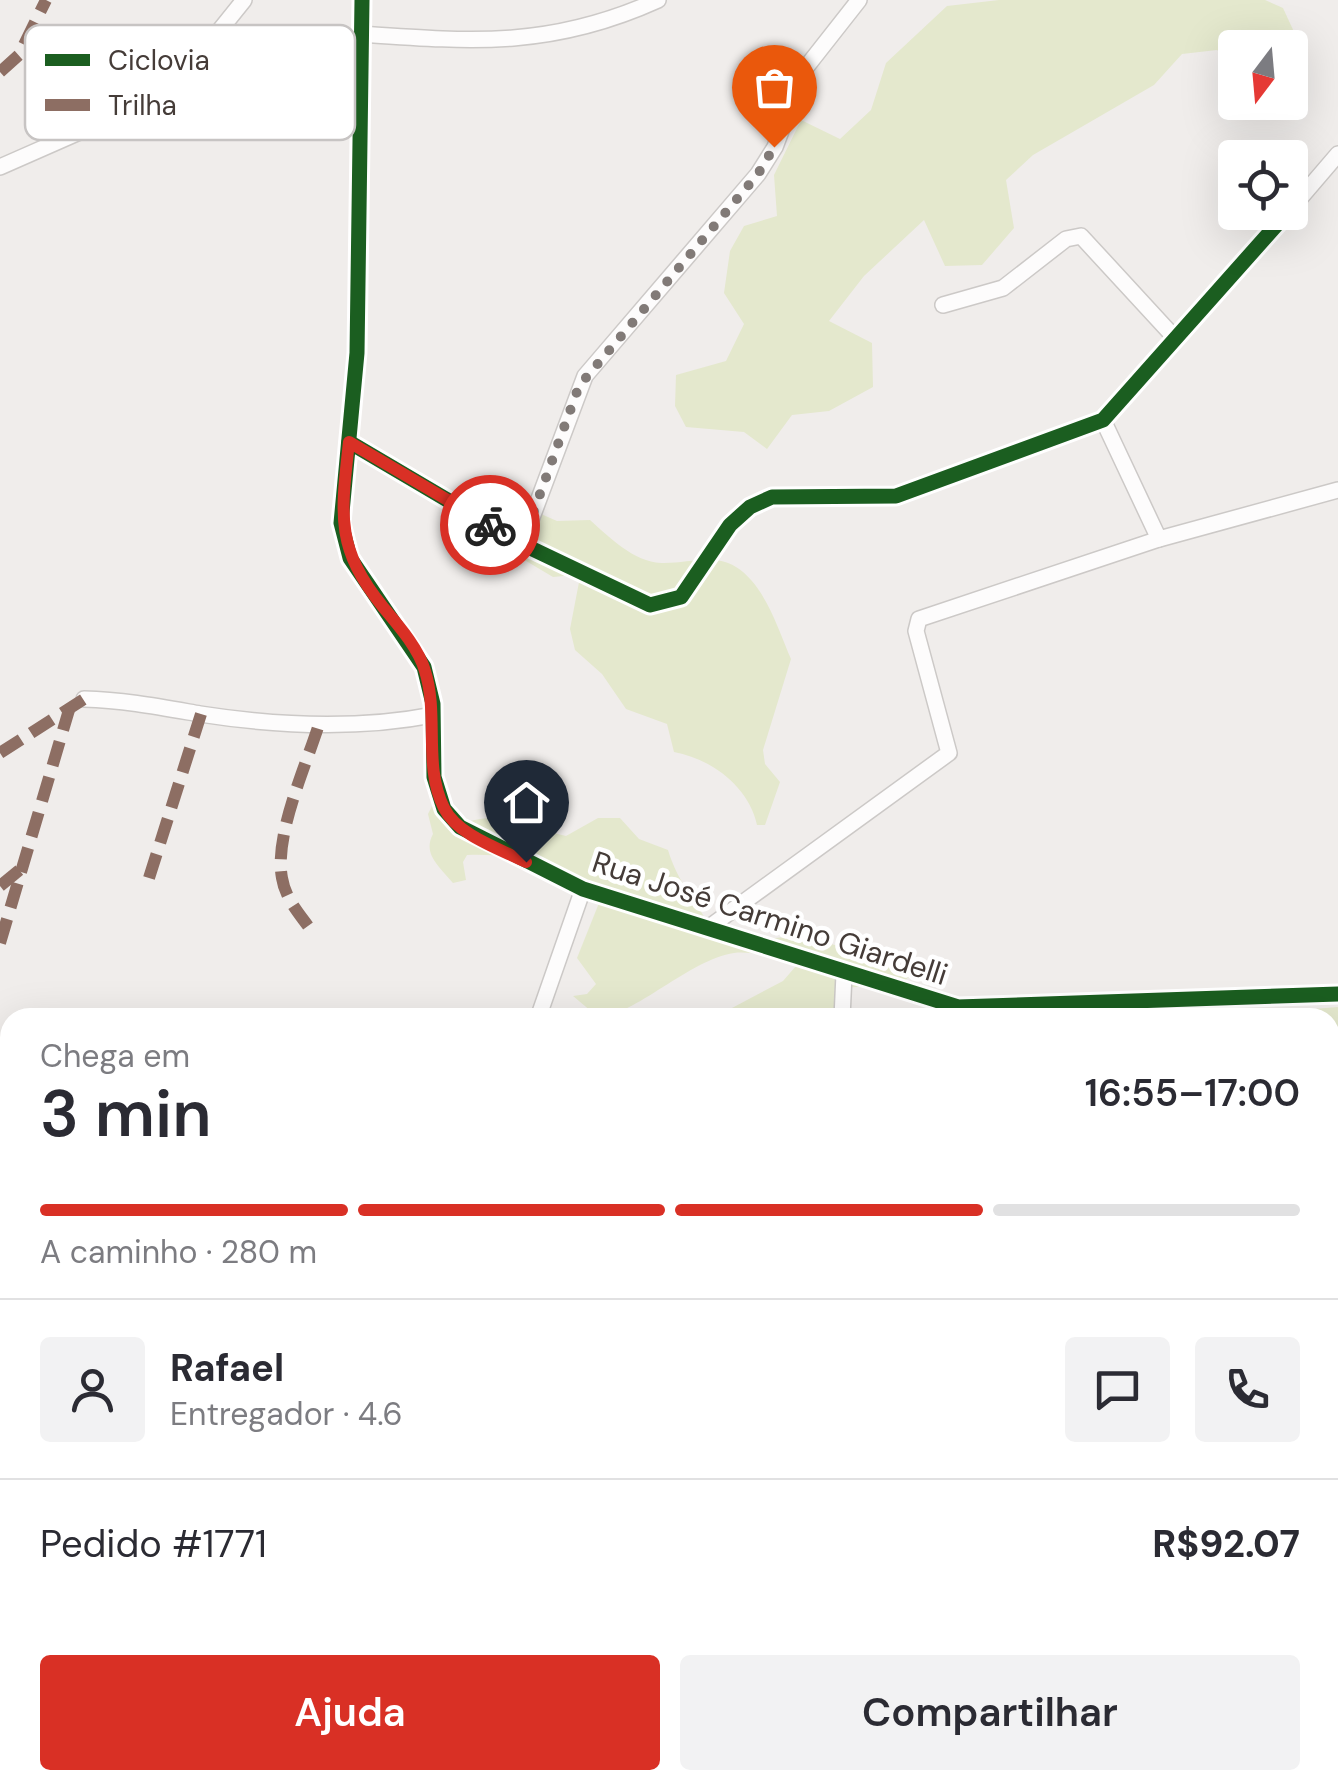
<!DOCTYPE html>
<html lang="pt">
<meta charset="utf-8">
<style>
:root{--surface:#fff;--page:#f2f2f3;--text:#2b2b33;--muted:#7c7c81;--line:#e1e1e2;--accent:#d93025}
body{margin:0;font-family:"DM Sans",sans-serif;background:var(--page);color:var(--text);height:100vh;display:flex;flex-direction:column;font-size:38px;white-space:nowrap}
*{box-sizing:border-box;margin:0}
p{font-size:32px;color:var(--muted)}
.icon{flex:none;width:55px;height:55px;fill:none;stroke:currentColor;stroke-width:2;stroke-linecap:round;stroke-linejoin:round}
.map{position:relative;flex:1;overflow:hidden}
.sheet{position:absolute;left:0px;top:1008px;width:1340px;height:782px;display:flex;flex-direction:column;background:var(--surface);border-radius:30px 30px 0 0;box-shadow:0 10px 40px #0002}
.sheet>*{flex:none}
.needle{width:65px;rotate:196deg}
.tools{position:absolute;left:1218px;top:30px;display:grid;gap:20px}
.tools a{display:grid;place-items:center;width:90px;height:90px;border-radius:10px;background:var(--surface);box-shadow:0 10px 40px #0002;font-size:50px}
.pin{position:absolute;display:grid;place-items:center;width:85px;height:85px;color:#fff;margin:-102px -42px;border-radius:50% 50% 50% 0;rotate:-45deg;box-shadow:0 0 10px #0007}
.pin .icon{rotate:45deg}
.courier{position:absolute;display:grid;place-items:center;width:100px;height:100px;margin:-50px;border:8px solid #d93025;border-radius:50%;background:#fff;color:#222;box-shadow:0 2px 12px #0007}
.summary em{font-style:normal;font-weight:600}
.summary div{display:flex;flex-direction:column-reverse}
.summary{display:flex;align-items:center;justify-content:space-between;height:170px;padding:0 40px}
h1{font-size:65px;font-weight:600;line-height:75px}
.bar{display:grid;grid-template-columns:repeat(4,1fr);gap:15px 10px;align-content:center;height:120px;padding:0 40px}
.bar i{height:12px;border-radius:8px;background:var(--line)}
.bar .on{background:var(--accent)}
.bar p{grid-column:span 4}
.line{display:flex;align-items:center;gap:25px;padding:0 40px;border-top:2px solid var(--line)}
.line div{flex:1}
.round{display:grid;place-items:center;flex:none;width:105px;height:105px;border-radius:10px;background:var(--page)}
.button{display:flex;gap:20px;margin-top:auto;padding:20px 40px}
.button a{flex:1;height:115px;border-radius:10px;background:var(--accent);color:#fff;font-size:40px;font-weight:600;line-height:115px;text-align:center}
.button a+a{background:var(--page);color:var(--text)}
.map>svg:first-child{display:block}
</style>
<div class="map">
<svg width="1338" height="1789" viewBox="0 0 1338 1789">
<rect width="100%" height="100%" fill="#f0edeb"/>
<g fill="#e4e8cd">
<polygon points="999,0 1265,0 1283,8 1295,34 1289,47 1235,48 1235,65 1217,50 1182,54 1154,85 1033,155 1006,180 1014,228 982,265 945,266 924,220 864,276 829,321 872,343 873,387 829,411 792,415 767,449 744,432 686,427 675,406 676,375 726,361 744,324 724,293 730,251 744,226 777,216 774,175 801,120 840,139 871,110 886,63 947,6"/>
<path d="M525,507L557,521L590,520C609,537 634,562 661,563C687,564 714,553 736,567C765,585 778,629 791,659L763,750L765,764L780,782L765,825H757C749,787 712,759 674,752L667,724L626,709L602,674L575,650L570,629L580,577L565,563L564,576L553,577L467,526L503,529L516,510Z"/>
<path d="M448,804L470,821C508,811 530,828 566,836L598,818H620L639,839L668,850C678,883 694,897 710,927L736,926L758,942C810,925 862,956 909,977L900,984L842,988L843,1017H715L783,981L796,966L791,959C773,957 751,951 734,953C690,959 633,1017 598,1017L573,996L587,994L596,984L577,958L603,893C559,866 519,853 467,855L463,862L466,880L453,883C440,867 422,854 433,834L428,814L432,806Z"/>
<polygon points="1338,1007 1338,1485 1330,1482 1330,1018 1295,1017 1301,1010"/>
<polygon points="0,1213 10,1216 10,1321 0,1339"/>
<polygon points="1330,1766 1338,1767 1338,1789 1228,1789 1247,1780 1330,1780"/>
<polygon points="395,1780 821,1780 824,1789 375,1789"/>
</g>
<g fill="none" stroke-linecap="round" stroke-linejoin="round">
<defs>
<g id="minor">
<polyline points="362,0 357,353 341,523 350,558 424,667 433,704 434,777 444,809 460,827 583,889 958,1007 1338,994"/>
<path d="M362,34C474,42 552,48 658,0"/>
<polyline points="0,167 150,101 179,81 244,0"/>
<polyline points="1290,210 1338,154"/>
<polyline points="943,305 1003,288 1066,239 1081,236 1175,338"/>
<polyline points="1103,420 1159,539 1338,490"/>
<polyline points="349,442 522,544 650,605 681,597 730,525 750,507 772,497 896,496 1103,420 1288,212"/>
<polyline points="522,544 585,376 758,174 775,147 804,70 859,0"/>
<path d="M84,699C124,700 160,707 200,714C277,726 356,730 433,715"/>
<polyline points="708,928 949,753 916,631 919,619 1159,539"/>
<polyline points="538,1018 583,889"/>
<polyline points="842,1018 844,974"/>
<polyline points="845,1780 850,1789"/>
<polyline points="375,1789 395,1780"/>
</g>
</defs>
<use href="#minor" stroke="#ccc9c7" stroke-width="18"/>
<use href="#minor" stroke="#fdfcfc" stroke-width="15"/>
<g stroke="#8d6e63" stroke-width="12" stroke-dasharray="25 12" stroke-linecap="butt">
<polyline points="0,72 19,55 46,0"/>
<polyline points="0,753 84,699"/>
<polyline points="149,878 201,714"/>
<polyline points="0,886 22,868"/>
<path d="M308,926C297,911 285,897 282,878C274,835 306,766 319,724"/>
<polyline points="0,943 69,710"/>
</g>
<defs>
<g id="cycleway">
<polyline points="362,0 357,353 341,523 350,558 424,667 433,704 434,777 444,809 460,827 583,889 958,1007 1338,994"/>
<polyline points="349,442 522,544 650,605 681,597 730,525 750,507 772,497 896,496 1103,420 1288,212"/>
</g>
</defs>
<use href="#cycleway" stroke="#fff" stroke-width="21"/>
<use href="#cycleway" stroke="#1b5e20" stroke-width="15"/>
</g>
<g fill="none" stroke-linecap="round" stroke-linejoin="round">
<polyline stroke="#817a77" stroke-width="10" stroke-dasharray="0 18" points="490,525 522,544 579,386 758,174 774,147"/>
<path stroke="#d93025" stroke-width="12" d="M490,525L349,442C341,514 335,548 383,607C399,626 419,649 425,671C439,715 423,766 444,808C457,835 500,849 526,862"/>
</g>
<g text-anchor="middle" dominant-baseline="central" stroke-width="9" stroke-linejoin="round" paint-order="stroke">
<g font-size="30" fill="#453c38" stroke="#fff">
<text transform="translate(770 918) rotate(18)">Rua José Carmino Giardelli</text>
</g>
</g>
<rect x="25" y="25" width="330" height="115" rx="15" fill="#fff" stroke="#c7c4c3" stroke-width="2.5"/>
<rect x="45" y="54" width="45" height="12" fill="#1b5e20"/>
<rect x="45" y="99" width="45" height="12" fill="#8d6e63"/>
<g font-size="28" fill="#453c38">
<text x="108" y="70">Ciclovia</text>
<text x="108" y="115">Trilha</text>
</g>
</svg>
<div class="tools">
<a><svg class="needle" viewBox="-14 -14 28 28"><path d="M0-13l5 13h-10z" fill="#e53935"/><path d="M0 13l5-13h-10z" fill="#7c7c81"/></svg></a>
<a><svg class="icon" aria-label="locate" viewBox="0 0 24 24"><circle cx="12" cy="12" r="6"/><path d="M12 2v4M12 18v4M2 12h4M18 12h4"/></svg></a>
</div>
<div class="pin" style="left:774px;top:147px;background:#ea580c"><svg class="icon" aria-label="bag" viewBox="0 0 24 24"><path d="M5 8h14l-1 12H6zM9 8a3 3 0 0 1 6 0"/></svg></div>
<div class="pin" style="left:526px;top:862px;background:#1f2937"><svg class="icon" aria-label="home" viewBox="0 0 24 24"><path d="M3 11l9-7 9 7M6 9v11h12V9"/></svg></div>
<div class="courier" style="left:490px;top:525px"><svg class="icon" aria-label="bike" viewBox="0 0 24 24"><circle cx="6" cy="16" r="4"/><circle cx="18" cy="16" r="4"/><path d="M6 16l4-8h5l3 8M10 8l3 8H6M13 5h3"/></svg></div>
<section class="sheet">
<div class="summary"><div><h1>3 min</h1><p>Chega em</p></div><em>16:55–17:00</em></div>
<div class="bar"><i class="on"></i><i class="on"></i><i class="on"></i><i></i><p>A caminho · 280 m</p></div>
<div class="line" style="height:180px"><a class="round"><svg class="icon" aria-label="person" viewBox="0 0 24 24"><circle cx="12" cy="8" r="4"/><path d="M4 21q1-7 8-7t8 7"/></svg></a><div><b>Rafael</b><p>Entregador · 4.6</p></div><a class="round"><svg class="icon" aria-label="chat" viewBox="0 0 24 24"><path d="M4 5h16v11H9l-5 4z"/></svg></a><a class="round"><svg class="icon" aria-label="phone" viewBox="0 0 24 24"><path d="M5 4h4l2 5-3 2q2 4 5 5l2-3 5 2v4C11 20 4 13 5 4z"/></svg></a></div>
<div class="line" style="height:130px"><div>Pedido #1771</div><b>R$92.07</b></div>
<div class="button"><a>Ajuda</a><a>Compartilhar</a></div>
</section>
</div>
